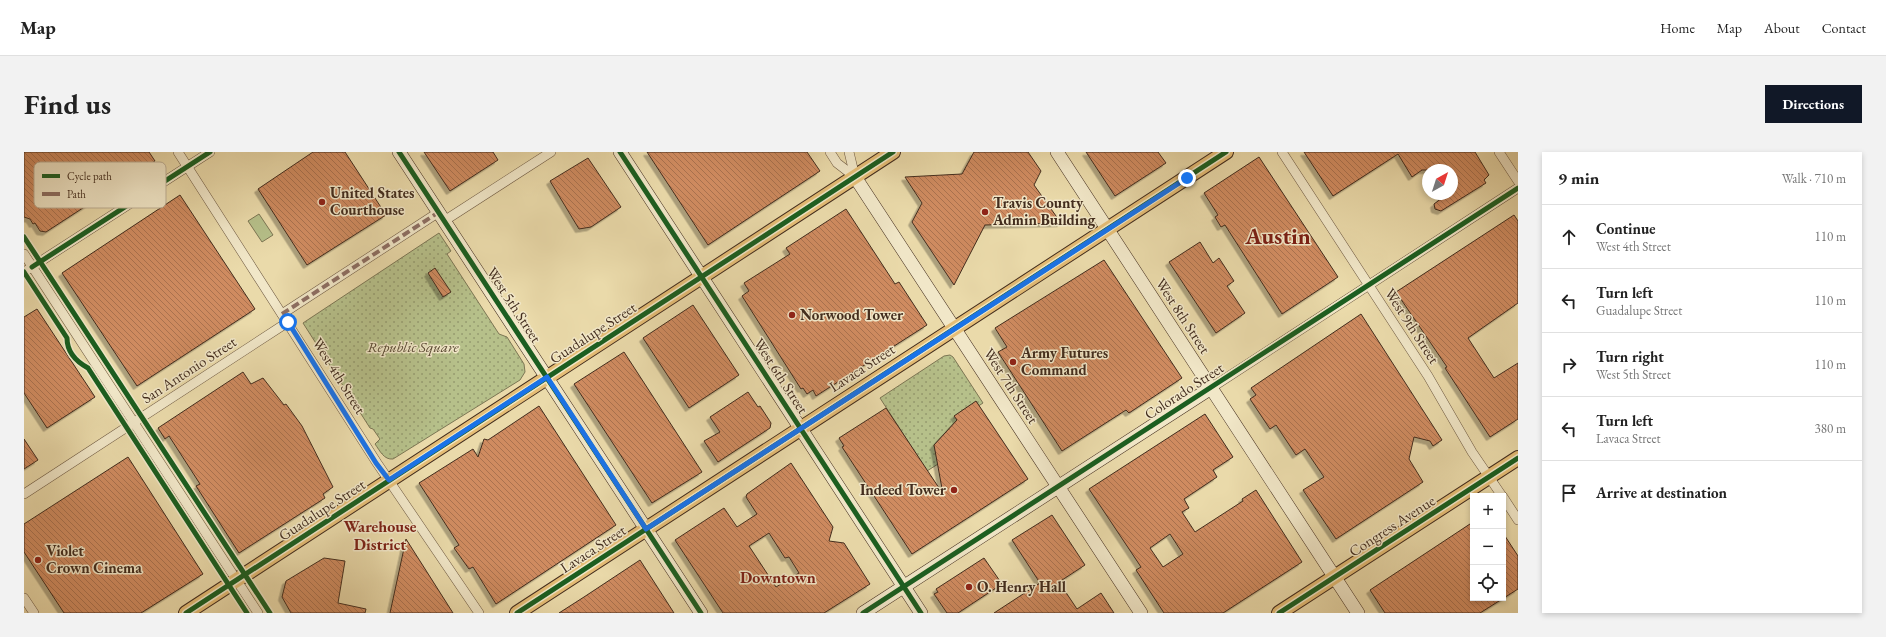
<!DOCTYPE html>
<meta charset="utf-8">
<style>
:root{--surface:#fff;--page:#f2f2f2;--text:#222;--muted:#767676;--line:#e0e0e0;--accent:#111827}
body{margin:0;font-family:"EB Garamond",serif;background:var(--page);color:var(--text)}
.controls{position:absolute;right:12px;bottom:12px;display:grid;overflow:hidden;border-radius:0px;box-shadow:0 2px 6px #0003}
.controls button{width:36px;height:36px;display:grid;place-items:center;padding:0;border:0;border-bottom:1px solid var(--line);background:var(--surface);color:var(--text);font:20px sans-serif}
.compass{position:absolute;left:1398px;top:12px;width:36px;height:36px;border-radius:50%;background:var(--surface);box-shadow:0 2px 6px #0003;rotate:39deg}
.stop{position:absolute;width:12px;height:12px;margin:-9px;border:3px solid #1a73e8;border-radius:50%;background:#fff}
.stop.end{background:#1a73e8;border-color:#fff;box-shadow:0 1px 4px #0008}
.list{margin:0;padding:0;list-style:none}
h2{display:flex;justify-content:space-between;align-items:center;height:52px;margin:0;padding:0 16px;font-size:17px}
h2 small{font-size:13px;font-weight:400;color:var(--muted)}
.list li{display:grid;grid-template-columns:26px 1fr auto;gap:12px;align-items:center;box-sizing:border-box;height:64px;padding:0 16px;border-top:1px solid var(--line)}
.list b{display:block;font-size:15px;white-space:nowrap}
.list p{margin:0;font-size:13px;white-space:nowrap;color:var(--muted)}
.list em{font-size:13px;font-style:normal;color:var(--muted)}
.icon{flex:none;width:22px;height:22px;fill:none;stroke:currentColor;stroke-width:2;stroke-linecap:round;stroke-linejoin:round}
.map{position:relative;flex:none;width:1494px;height:461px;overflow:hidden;border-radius:0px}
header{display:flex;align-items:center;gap:24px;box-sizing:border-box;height:56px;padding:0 20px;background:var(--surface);border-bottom:1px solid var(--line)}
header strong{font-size:19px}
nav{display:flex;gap:22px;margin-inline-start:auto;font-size:14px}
.intro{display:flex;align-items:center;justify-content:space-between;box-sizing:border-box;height:96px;padding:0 24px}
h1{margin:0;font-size:28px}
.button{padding:10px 18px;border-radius:0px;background:var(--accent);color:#fff;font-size:14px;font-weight:700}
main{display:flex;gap:24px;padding:0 24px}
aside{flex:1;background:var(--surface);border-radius:0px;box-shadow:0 2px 6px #0003}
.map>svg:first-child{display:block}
.grass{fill:#b6c08a;stroke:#7c7654}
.park{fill:url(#park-dots);stroke:#7c7654}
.building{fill:url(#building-back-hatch);stroke:#432d1e;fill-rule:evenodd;filter:url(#shadow)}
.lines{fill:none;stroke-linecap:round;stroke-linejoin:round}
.street-casing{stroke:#6d5841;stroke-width:10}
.secondary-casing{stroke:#432d1e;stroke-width:14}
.primary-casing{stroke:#432d1e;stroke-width:16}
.street{stroke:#f1e7c8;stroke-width:9}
.secondary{stroke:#f1e7c8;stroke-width:13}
.primary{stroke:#e5bd75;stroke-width:14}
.quiet{stroke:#8d6e63;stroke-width:4;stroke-dasharray:8 4;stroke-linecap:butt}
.cycleway-casing{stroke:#f1e7c8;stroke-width:8}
.cycleway{stroke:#1b5e20;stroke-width:5}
.route{stroke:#1a73e8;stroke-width:5}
.poi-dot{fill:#8f2418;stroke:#f1e7c8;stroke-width:1.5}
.labels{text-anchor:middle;stroke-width:3;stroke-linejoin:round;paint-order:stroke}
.poi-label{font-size:15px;font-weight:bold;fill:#432d1e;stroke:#f1e7c8;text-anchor:start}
.street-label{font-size:15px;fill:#432d1e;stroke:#f1e7c8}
.park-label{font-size:15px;font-style:italic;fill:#5a4a34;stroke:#f1e7c8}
.neighbourhood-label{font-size:16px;font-weight:bold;fill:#7a1f14;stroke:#f1e7c8}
.town-label{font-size:23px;font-weight:bold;fill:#7a1f14;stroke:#f1e7c8}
.key{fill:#f1e7c8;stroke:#bdaf95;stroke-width:1}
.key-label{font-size:11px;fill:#432d1e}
</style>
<header>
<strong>Map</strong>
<nav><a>Home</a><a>Map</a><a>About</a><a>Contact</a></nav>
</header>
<div class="intro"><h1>Find us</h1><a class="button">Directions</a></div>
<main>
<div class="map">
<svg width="1494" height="461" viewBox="0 0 1494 461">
<defs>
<pattern id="park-dots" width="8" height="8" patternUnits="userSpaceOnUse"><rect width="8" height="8" fill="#b6c08a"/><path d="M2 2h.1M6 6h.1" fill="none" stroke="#969c70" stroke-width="1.8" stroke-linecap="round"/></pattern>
<pattern id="building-back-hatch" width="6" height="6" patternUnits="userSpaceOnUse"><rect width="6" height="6" fill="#cf8b60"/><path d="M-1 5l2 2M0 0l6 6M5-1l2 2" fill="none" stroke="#aa724f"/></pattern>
<filter id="shadow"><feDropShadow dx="-3.5" dy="3.5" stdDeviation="0" flood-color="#0004"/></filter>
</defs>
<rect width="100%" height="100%" fill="#eadaaa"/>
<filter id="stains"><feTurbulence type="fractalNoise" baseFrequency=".005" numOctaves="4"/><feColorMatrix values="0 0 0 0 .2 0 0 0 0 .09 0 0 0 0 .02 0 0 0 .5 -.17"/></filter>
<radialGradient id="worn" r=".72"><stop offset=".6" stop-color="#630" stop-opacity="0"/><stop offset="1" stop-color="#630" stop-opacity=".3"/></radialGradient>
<path class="grass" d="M235,62L249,83L238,90L224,69Z"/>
<g class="park">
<path d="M415,81L427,99L423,102L475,182L483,185L500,212L501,220L496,228L369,307C360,308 356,299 351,292L356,287L349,277L346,276L279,171Z"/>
<path d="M926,203L929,205L959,251L933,268L910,293L914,312L903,319L856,246L920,204Z"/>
</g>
<g class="building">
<path d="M0,0H125L131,9L22,80L16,79L11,71L9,72L6,67L0,65Z"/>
<path d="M289,0H321L362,63L283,113L234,37Z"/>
<path d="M400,0H469L474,8L426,39Z"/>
<path d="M623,0H783L796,19L684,93Z"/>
<path d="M950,0H1004L1017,19L1010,33L1037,71L961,73L930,133L888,70L898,51L881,25L938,22Z"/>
<path d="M1062,0H1134L1142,11L1091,44Z"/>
<path d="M1280,0H1451L1465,23L1460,28L1462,31L1417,59L1411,57L1410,52L1418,46L1416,42H1428V18H1398L1388,25L1374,2L1309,44Z"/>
<path d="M1235,5L1314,125L1258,162L1201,73L1197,75L1191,65L1194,63L1180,41Z"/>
<path d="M564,6L597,55L567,75L555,77L526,29Z"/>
<path d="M156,43L231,157L113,234L38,121Z"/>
<path d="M822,57L871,132L875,130L903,173L792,244L789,238L783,242L779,236L777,237L718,144L725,139L720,131L766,102L762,96Z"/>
<path d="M1490,63L1494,69V151L1444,186L1470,226L1494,211V267L1466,285L1421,216L1423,215L1372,140Z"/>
<path d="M1176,90L1189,111L1195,106L1210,129L1203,134L1221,161L1192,181L1145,110Z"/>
<path d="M1080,108L1158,226L1105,261L1102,258L1038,299L974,200L983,195L971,176Z"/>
<path d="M411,116L427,140L419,145L404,121Z"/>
<path d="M669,153L715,223L665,256L619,186Z"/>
<path d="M13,157L71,245L23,276L0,241V165Z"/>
<path d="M1337,162L1418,288L1409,294L1406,289L1390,285L1385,307L1399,330L1312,387L1279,338L1300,325L1281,297L1272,303L1252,273L1246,277L1226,247L1232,243L1227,236Z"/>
<path d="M600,200L678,320L628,351L550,232Z"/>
<path d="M219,220L227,232L239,226L260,253L262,252L278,274L309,335L299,342L301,346L215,401L172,334L176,332L145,284L141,287L134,276Z"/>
<path d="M724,240L734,255L736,254L747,271L746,276L694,310L680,289L696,280L686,265Z"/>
<path d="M952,249L1004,327L888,402L818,295L820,294L815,286L862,256L919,342L910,293L933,268L930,264Z"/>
<path d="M515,254L592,373L472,452L449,415L445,417L430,396L435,393L395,331L449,297L454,305L460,287L464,288Z"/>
<path d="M1181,262L1209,305L1189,318L1193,325L1160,347L1165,356L1158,360L1171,380L1219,349L1218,347L1232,338L1278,410L1199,461H1140L1112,418L1117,415L1065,337ZM1146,382L1159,402L1139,415L1126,396Z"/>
<path d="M0,287L14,308L0,317Z"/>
<path d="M104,305L179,422L117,461H40L0,400V372Z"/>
<path d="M767,311L809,375L805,389L820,391L846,432L800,461H699L651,388L700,356L713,375L733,362L722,345L723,342ZM745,381L761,406L765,405L775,421L752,435L725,394Z"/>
<path d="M1028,363L1061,413L1035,430L1053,457L1077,441L1090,461H970L1016,431L988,388Z"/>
<path d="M1449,370V446H1479V381L1494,404V437L1456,461H1361L1346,438Z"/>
<path d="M382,387L429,461H366Z"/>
<path d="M300,406L321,409L314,451L342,457L341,461H267L258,445L262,429Z"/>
<path d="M960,406L978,432L934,461H923L910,442L914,440L912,437Z"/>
<path d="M616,408L650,461H535L560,445Z"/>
</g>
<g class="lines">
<g class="street-casing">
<g id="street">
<path d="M154,0L353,311L455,461"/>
<path d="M806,0L813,11L831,25"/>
<path d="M825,0L831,25"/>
<path d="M1258,0L1404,224L1448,300L1478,344"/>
<path d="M1475,0L1494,29"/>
<path d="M420,69L527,0"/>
<path d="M0,102L234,461"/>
<path d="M0,120L186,0"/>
<path d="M258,162L415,60"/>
<path d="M1187,236L1494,36"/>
<path d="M0,342L264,170"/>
<path d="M1479,345L1494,368"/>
<path d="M0,446L10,461"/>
</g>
</g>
<g class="secondary-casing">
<g id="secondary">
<path d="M375,0L677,461"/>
<path d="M596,0L897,461"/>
<path d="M1033,0L1334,461"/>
<path d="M831,25L1117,461"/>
<path d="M839,461L1187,236"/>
</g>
</g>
<g class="primary-casing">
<g id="primary">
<path d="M162,461L869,0"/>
<path d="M493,461L1202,0"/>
<path d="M1255,461L1494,306"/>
</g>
</g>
<use href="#street" class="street"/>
<use href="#secondary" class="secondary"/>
<use href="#primary" class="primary"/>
<path class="quiet" d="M258,162L415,60"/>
<g class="cycleway-casing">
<g id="cycleway">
<path d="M375,0L677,461"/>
<path d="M596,0L897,461"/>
<path d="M0,85L246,461"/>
<path d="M8,115L186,0"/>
<path d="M0,120L43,186C43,200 53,210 64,216L223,461"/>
<path d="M162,461L869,0"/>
<path d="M493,461L1202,0"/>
<path d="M839,461L1494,36"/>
<path d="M1255,461L1494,306"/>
</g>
</g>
<use href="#cycleway" class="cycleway"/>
</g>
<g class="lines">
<path class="route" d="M264,170L352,311L365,328L523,225L622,377L1163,26"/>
</g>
<g class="poi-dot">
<circle cx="298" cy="50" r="4"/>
<circle cx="961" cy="60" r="4"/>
<circle cx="768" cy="163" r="4"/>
<circle cx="989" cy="210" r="4"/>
<circle cx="930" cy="338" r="4"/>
<circle cx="14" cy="408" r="4"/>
<circle cx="945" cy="435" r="4"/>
</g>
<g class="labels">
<g class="poi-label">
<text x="306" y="46">United States<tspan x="306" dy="17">Courthouse</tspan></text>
<text x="969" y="56">Travis County<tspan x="969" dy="17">Admin Building</tspan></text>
<text x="776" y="168">Norwood Tower</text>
<text x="997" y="206">Army Futures<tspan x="997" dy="17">Command</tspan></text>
<text x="922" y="343" text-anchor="end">Indeed Tower</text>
<text x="22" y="404">Violet<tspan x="22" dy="17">Crown Cinema</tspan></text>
<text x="953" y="440">O. Henry Hall</text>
</g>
<g class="street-label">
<text transform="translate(490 153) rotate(57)" y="5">West 5th Street</text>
<text transform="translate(1159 164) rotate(57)" y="5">West 8th Street</text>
<text transform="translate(1388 174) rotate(57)" y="5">West 9th Street</text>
<text transform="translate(569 181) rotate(-33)" y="5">Guadalupe Street</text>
<text transform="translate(838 216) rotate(-33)" y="5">Lavaca Street</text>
<text transform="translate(165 218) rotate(-33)" y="5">San Antonio Street</text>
<text transform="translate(315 224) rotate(58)" y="5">West 4th Street</text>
<text transform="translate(757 224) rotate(57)" y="5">West 6th Street</text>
<text transform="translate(987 234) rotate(57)" y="5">West 7th Street</text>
<text transform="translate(1160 239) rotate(-33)" y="5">Colorado Street</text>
<text transform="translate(298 358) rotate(-33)" y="5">Guadalupe Street</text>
<text transform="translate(1368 374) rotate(-33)" y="5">Congress Avenue</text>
<text transform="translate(569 397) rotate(-33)" y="5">Lavaca Street</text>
</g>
<g class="park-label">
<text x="389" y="200">Republic Square</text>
</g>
<g class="neighbourhood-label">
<text x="356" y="380">Warehouse<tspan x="356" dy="18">District</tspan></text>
<text x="754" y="431">Downtown</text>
</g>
<g class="town-label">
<text x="1254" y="92">Austin</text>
</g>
</g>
<rect x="10" y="10" width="132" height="46" rx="6" class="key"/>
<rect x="18" y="22" width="18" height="4" fill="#1b5e20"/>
<rect x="18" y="40" width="18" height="4" fill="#8d6e63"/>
<g class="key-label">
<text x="43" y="28">Cycle path</text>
<text x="43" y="46">Path</text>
</g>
<rect width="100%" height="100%" filter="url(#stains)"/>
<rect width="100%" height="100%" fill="url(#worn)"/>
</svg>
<div class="controls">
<button>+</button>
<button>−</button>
<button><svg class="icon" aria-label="locate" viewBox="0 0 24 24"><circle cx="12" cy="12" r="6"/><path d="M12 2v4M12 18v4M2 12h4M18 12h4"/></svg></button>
</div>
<svg class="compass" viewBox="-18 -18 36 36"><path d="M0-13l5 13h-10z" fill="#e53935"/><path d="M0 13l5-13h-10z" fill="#767676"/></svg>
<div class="stop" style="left:264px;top:170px"></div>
<div class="stop end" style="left:1163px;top:26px"></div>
</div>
<aside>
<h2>9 min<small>Walk · 710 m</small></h2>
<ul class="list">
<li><svg class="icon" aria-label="ahead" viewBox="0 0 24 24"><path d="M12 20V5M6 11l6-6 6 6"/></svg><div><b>Continue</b><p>West 4th Street</p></div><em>110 m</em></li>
<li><svg class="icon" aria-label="left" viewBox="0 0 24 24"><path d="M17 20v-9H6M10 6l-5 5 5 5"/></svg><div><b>Turn left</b><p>Guadalupe Street</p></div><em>110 m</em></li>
<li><svg class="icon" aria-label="right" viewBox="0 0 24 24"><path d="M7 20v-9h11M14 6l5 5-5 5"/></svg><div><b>Turn right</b><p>West 5th Street</p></div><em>110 m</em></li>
<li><svg class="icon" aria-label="left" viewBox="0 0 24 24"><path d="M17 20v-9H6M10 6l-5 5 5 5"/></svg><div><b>Turn left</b><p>Lavaca Street</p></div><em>380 m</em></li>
<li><svg class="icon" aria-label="arrive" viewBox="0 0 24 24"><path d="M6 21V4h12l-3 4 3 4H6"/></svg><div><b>Arrive at destination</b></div></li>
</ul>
</aside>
</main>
